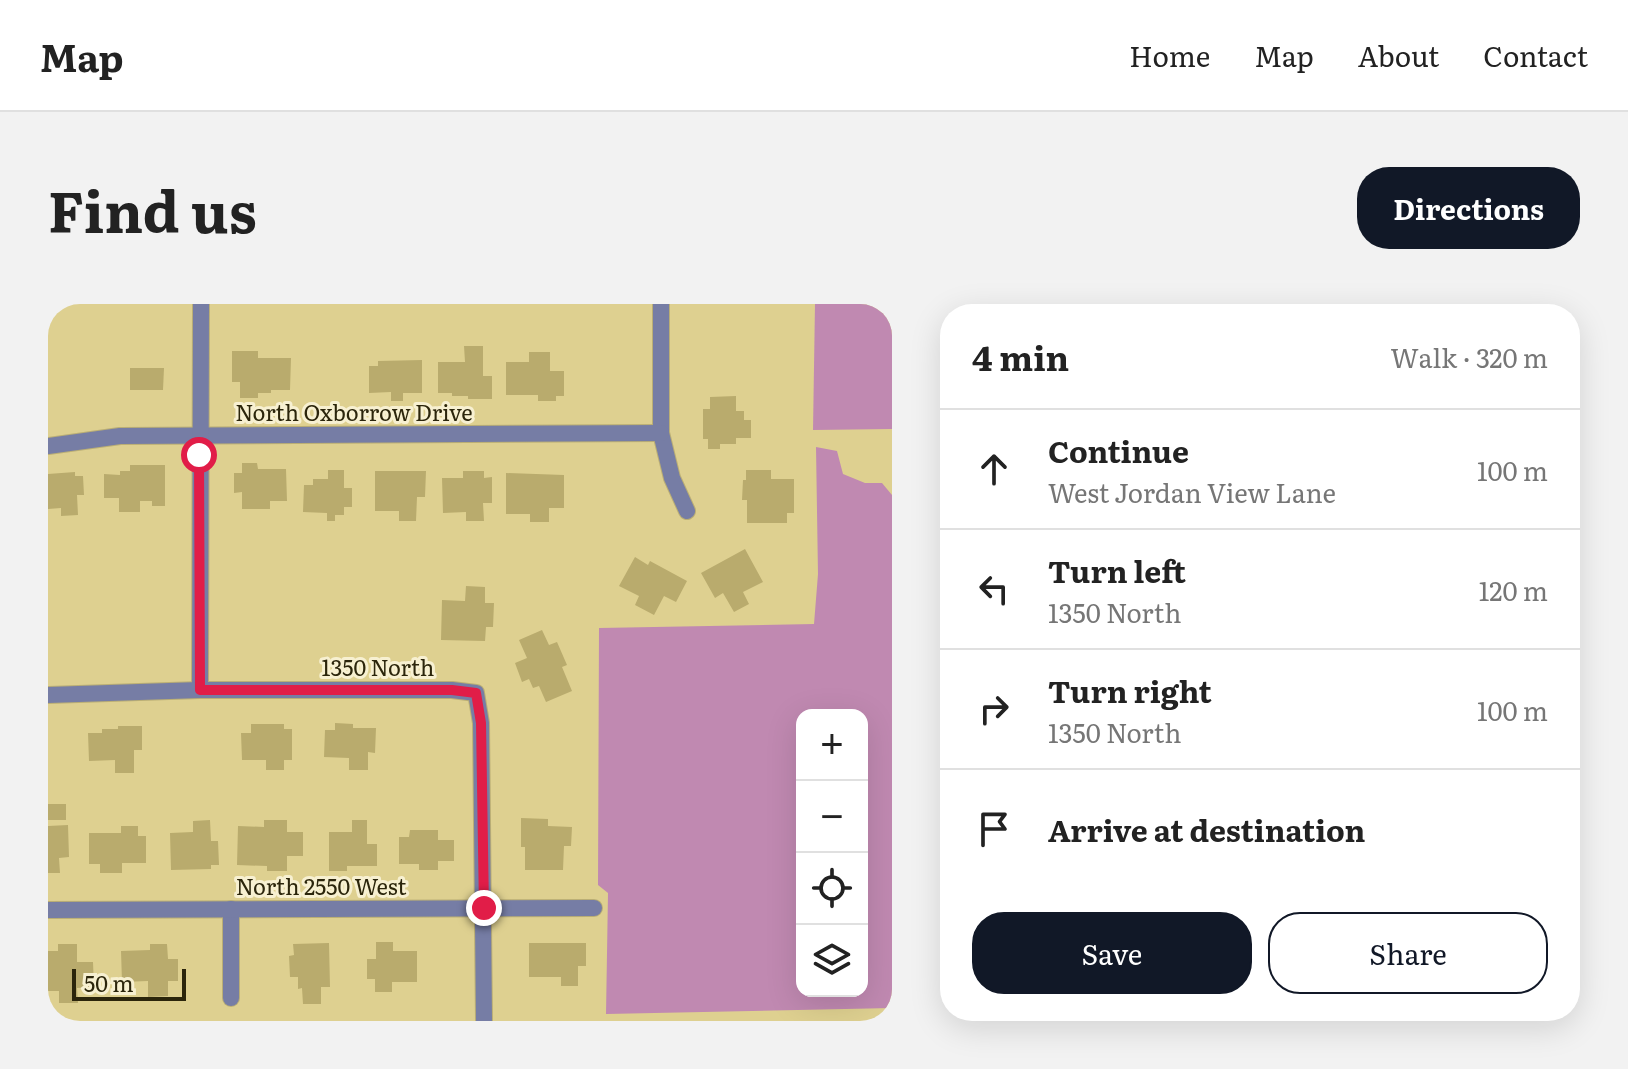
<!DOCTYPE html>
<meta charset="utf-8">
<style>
:root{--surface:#fff;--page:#f2f2f2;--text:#222;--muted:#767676;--line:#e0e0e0;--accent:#111827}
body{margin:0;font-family:Literata,serif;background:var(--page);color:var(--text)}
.controls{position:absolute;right:24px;bottom:24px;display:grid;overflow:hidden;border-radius:16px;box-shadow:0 8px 32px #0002}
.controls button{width:72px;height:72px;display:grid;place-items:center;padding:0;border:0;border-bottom:2px solid var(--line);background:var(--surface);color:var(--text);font:40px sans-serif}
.scale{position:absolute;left:24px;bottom:20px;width:114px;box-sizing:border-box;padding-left:8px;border:4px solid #2b250b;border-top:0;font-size:22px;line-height:28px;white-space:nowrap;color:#2b250b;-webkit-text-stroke:6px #f7f0d1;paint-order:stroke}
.stop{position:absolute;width:24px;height:24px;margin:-18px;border:6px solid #e11d48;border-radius:50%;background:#fff}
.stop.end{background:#e11d48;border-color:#fff;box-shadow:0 2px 8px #0008}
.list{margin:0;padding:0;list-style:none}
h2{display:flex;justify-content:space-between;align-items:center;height:104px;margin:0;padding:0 32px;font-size:34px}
h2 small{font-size:26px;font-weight:400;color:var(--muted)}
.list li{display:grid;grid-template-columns:52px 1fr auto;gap:24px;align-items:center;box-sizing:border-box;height:120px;padding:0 32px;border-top:2px solid var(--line)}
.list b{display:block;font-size:30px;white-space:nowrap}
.list p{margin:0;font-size:26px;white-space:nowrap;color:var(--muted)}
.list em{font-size:26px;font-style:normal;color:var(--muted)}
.actions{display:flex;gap:16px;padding:24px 32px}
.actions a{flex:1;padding:18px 0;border:2px solid var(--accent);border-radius:32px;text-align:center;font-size:28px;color:var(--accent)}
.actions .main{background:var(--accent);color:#fff}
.icon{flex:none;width:44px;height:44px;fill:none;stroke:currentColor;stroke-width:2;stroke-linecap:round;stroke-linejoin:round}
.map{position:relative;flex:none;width:844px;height:717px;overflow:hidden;border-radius:32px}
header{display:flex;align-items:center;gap:48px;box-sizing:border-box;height:112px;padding:0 40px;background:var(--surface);border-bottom:2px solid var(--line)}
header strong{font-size:38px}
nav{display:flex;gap:44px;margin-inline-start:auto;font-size:28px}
.intro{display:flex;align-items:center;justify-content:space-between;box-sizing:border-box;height:192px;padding:0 48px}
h1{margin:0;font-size:56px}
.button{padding:20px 36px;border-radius:32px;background:var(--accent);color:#fff;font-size:28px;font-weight:700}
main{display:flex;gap:48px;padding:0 48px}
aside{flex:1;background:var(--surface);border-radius:32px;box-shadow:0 8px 32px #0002}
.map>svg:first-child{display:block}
.green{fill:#c089b1;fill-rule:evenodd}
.building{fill:#b9ab6d}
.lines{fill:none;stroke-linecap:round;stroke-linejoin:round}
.minor-casing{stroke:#baae75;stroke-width:18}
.minor{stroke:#767da5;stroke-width:16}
.route{stroke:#e11d48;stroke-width:10}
.labels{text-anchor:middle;stroke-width:6;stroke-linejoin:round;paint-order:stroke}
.street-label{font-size:22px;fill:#2b250b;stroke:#f7f0d1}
</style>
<header>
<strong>Map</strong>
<nav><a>Home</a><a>Map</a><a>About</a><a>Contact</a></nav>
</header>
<div class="intro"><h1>Find us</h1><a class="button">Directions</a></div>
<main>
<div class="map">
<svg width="844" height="717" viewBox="0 0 844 717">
<rect width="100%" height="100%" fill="#ded090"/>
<g class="green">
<path d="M767,0H844V125L765,126Z"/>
<path d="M768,143L789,147L795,170L817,179H834L844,191V704L558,710L560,589L550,581L551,324L766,320L770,270ZM754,411H814V687H754Z"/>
</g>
<g class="building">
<path d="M416,42H435V72H444V95H420V92H404V89H390V58H417Z"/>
<path d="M184,47H210V54H243L242,86H223V89H210V94H192V78H184Z"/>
<path d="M481,48H502V67H516V92H508V97H490V91H458V58H481Z"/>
<path d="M374,56V89H355V97H343V88L321,89V62H330V57Z"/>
<path d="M82,64H116L115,86H82Z"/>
<path d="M688,92V107H696V116H703V134H688V140H672V145H660V135H655V105H662V93Z"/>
<path d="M194,159H209L210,165H238L239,197H222V205H194V188L186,189V169H194Z"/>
<path d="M82,161H117V202H104V197H92V208H71V194H56V170L72,171V167H82Z"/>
<path d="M280,166H296V184H304V203H296V211H287V217H279V209L255,208L256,181H265V175H280Z"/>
<path d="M698,166H723V175H746V209H739V219H699V196H694L695,176H698Z"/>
<path d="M327,167H378L377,193H369L368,217H351V207H327Z"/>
<path d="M415,167H436V174L444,173V199H435L436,217H418V208L395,209L394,174H415Z"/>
<path d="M27,168V172H35L36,191H29L30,211L13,212V204L0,205V170Z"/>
<path d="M458,169L516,171V204H501V218H482V210H458Z"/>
<path d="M697,245L715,278L695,288L701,300L686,308L675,289L667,294L653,269Z"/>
<path d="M587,253L600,261L602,257L639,277L628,298L616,292L606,311L587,301L591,292L571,282Z"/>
<path d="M418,282L437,283V299H446L445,323H438L437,337L393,336L394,296L417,297Z"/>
<path d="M494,326L501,341L509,338L519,361L514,363L524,387L498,398L491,382L485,384L481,375L474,378L467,359L479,354L471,336Z"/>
<path d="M287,419L305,420V424H328L327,449L320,448V466H301V454L276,453L277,426H287Z"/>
<path d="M203,420H236V425H244V456H236V466H218V456H194L193,429H203Z"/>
<path d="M70,422H94V446H86V469H67V456L41,457L40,429H54V425H70Z"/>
<rect x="0" y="500" width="18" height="16"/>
<path d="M473,514L500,515V522L524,523L523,542H516L515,566H477V543H473Z"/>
<path d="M162,516L163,537H170L171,561H163V565L123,566L122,529L145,528V517Z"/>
<path d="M216,516H239V528H255V552H239V567H219V562L189,561L190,522L216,523Z"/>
<path d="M304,516H319V540H329V562H299V567H281V528H304Z"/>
<path d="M20,521L21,553L11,554L12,569H0V522Z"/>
<path d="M73,522H90V532H98V559H74V569H52V560H41V529H73Z"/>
<path d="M362,526H390V536H406V557H390V566H371V560H351V533H361Z"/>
<path d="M328,638H345V647H369V678H344V688H327V675H319V655H328Z"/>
<path d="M281,639L282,683H273V700H255L254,684L250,685V673H242L241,652L246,651L245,640Z"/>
<path d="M481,639H538V662H530V682H513V673H481Z"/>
<path d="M10,640H29V658H45L46,683L29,684L30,699H11V687H0V647H10Z"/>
<path d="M102,640H119L120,655H130V677H120V692L100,693V677L74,678L73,647L102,646Z"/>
</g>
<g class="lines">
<g class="minor-casing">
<g id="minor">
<path d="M613,0V129L624,174L639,207"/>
<path d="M0,142L72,132L613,129"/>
<path d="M152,386L153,0"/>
<path d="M0,391L152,386H404L428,389L433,419L436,717"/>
<path d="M183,605V694"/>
<path d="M0,606L546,604"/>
</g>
</g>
<use href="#minor" class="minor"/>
</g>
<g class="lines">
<path class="route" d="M151,151L152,386H404L428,389L433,419L436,604"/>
</g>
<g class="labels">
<g class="street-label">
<text x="306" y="117">North Oxborrow Drive</text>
<text x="330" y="372">1350 North</text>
<text x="273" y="591">North 2550 West</text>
</g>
</g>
</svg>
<div class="controls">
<button>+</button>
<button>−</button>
<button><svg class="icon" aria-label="locate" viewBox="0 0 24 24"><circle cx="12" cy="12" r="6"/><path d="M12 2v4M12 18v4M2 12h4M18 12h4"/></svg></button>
<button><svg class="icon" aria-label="layers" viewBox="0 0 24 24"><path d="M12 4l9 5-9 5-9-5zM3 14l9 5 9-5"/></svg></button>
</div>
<div class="scale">50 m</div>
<div class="stop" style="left:151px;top:151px"></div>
<div class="stop end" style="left:436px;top:604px"></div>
</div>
<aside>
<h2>4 min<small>Walk · 320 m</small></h2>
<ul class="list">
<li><svg class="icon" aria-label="ahead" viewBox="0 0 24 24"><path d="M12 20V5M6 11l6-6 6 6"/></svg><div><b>Continue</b><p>West Jordan View Lane</p></div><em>100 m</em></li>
<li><svg class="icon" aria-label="left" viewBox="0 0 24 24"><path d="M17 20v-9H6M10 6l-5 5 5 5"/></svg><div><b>Turn left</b><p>1350 North</p></div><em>120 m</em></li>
<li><svg class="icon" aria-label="right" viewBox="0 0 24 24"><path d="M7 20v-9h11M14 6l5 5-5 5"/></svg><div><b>Turn right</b><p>1350 North</p></div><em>100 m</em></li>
<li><svg class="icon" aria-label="arrive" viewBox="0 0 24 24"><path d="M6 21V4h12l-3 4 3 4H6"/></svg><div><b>Arrive at destination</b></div></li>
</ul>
<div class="actions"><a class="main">Save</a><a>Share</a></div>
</aside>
</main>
